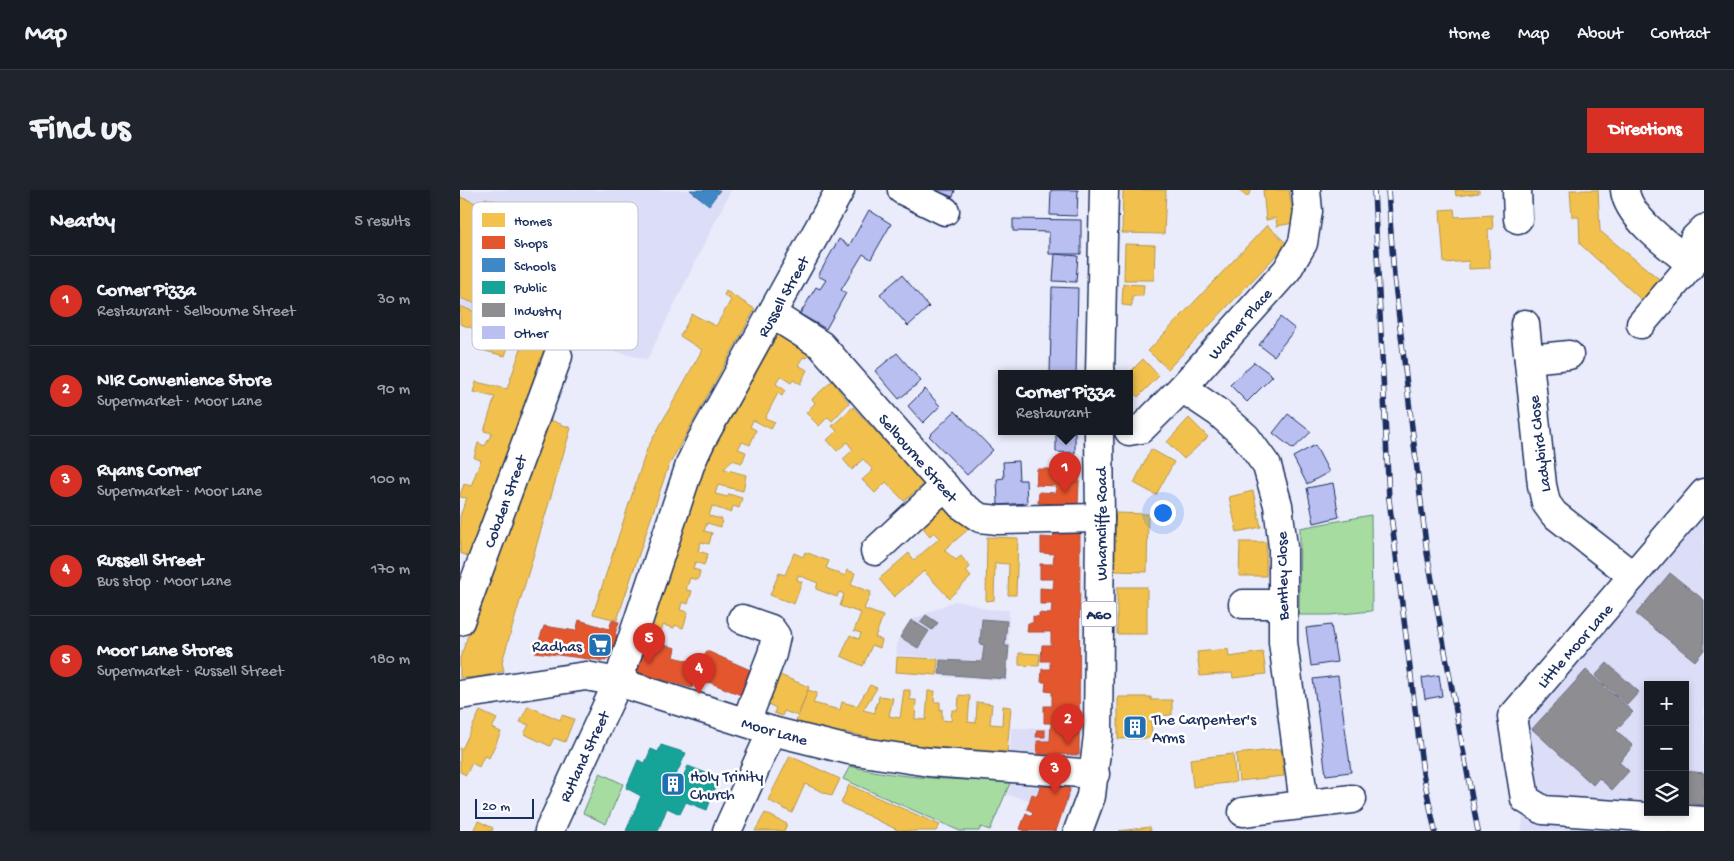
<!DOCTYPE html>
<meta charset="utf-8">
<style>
:root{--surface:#171b24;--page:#20242c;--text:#f1f3f6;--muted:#9ea1a6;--line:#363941;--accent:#d93025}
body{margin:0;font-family:"Gochi Hand",sans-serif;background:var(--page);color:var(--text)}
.controls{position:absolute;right:15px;bottom:15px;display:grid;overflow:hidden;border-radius:0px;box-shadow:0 2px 8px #0003}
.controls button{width:45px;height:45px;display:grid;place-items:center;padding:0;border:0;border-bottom:1px solid var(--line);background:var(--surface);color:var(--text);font:25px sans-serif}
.scale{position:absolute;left:15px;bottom:12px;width:59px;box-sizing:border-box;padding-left:5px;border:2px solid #1b2f5e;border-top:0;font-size:14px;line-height:18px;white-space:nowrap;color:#1b2f5e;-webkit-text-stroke:4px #fff;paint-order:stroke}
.you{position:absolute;left:702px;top:322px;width:18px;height:18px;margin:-12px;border:4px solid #fff;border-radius:50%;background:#1a73e8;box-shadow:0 0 0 8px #1a73e833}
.badge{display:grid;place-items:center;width:32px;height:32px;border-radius:50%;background:var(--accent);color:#fff;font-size:16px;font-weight:700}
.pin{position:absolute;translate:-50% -41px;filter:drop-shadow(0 1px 2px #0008)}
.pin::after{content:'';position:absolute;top:26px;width:18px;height:15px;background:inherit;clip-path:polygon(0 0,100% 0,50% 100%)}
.popup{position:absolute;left:538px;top:180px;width:135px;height:65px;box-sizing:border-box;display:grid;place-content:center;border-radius:0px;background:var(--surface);filter:drop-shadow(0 1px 4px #0005);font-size:16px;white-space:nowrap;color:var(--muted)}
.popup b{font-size:19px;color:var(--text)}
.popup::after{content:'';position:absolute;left:50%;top:100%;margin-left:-10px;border:10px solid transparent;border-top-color:var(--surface)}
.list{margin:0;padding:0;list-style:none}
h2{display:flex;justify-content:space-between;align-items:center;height:65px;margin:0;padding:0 20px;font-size:21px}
h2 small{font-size:16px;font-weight:400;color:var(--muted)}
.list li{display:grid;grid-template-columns:32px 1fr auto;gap:15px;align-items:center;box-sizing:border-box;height:90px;padding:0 20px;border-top:1px solid var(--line)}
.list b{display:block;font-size:19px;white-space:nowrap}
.list p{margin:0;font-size:16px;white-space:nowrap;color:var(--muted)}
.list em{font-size:16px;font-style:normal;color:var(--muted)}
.icon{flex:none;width:28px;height:28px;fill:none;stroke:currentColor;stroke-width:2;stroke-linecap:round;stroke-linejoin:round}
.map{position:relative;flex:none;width:1244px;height:641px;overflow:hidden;border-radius:0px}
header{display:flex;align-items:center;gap:30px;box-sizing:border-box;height:70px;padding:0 25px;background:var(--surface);border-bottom:1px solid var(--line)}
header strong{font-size:24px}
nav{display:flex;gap:28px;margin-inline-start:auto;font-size:18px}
.intro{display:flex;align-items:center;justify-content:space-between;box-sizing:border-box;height:120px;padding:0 30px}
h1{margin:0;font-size:35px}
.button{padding:12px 22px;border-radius:0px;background:var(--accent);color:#fff;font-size:18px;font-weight:700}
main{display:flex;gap:30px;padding:0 30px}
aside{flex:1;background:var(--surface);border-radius:0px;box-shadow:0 2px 8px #0003}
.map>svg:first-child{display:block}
.built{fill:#dcdef8}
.green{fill:#a6dc9f;stroke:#60867e}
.homes{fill:#f2c14e;stroke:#b29553}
.shops{fill:#e4572e;stroke:#a84b3c}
.schools{fill:#3f88c5;stroke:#346da6}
.public{fill:#17a398;stroke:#188087}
.industry{fill:#8d8d92;stroke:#6b7182}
.building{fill:#babff1;stroke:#1b2f5e}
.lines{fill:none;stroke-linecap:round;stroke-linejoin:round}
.minor-casing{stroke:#1b2f5e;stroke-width:31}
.major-casing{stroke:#1b2f5e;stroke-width:31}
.minor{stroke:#fff;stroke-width:28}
.major{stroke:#fff;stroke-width:28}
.rail-casing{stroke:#1b2f5e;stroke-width:5.5}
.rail{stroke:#fff;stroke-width:4;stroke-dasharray:11;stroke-linecap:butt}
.labels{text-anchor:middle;stroke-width:5;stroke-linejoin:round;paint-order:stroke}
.shield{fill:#fff;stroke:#5f6d8e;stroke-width:1}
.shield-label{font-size:15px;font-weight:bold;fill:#1b2f5e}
.street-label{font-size:16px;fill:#1b2f5e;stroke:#fff}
.poi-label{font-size:16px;fill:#1b2f5e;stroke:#fff;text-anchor:start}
.key{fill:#fff;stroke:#bbc1cf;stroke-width:1}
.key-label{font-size:14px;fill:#1b2f5e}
</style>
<header>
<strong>Map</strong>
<nav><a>Home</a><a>Map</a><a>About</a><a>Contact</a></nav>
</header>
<div class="intro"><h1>Find us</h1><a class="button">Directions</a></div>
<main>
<aside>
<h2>Nearby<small>5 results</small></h2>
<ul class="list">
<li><span class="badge">1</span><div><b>Corner Pizza</b><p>Restaurant · Selbourne Street</p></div><em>30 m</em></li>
<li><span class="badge">2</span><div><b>NIR Convenience Store</b><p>Supermarket · Moor Lane</p></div><em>90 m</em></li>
<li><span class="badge">3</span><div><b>Ryans Corner</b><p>Supermarket · Moor Lane</p></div><em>100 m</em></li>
<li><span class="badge">4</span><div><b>Russell Street</b><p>Bus stop · Moor Lane</p></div><em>170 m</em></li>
<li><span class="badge">5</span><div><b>Moor Lane Stores</b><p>Supermarket · Russell Street</p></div><em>180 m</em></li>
</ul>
</aside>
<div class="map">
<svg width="1244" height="641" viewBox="0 0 1244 641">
<rect width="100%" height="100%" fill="#eaecfb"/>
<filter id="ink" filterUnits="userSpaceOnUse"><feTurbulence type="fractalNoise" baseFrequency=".02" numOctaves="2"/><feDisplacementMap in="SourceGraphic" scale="10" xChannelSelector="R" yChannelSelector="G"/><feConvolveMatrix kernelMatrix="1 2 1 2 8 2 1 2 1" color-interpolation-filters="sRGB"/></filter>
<g filter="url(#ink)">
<g class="built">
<path d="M0,0H271L187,170L103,147L95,148L0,119Z"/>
<path d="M1244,318V619L1225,617V495H1188V614H1179L1186,641H1062L1068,530Z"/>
<path d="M494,411L506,412L526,419L549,420L548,454L550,455L547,491L478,486L479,468L436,465L438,449L451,430Z"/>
<path d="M184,446L209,453L197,489L172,482Z"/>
<path d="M551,538L620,539V566L550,563Z"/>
<path d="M552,592L610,597L612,599L606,618L547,605Z"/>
</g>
<g class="green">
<path d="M911,325L912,421L870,425H839L840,338Z"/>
<path d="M390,576C442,589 498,590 551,591L530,640L521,637L519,641H500L383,589Z"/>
<path d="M140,583L163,594L146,634L123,623Z"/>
</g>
<g class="homes">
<path d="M663,0H706L704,44L662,43Z"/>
<path d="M778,0H792L787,7Z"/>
<path d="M803,0H829L834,33L817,36L816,28L806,30Z"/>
<path d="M995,0H1019V3L996,6Z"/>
<path d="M1110,0H1138L1140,41L1204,93L1186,114L1120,54L1119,27H1112Z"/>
<path d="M0,7L24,16L25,8L71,20L125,41L117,63L58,42L30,119L0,108Z"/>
<path d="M994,19L995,27L1032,25L1033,39H1028L1030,78L1009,79V71L984,73L980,20Z"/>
<path d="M807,35L827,54L708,179L688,161Z"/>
<path d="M665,54L695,55L694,90H664Z"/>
<path d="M663,94L684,95L683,106H672V116L662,115Z"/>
<path d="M266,101L295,119L208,277L157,430L133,424L187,259L242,160L220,146L232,124L256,136L271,110L264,105Z"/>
<path d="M0,116L54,138L45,166L25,161L32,145L0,134Z"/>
<path d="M317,140L351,160L346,168L343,167L338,175L347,180L340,194L333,190L331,193L320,186L316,194L325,200L322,206L318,203L305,228L315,232L311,239L293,230L290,237L296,240L290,255L282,252L278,259L286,262L282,273L272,270L264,279L286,285L283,301L258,295L255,304L268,307L269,304L282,308L279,318L273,316L271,323L252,316L249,326L262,329L261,337L247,333L244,341L252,343L249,354L241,352L238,361L248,364L244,375L235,372L233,379L240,381L238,390L230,388L226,400L232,401L228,414L222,412L220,420L228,422L223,438L215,435L214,438L203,435L199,449L185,446L239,275Z"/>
<path d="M67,141L93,149L13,368L0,363V326L7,308L0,307V305L4,294L11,296L21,270L14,268L18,253L25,256L32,243L24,241L35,207L13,202L16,192L47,199Z"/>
<path d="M683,169L699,186L678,207L669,197L668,184Z"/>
<path d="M372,191L389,213L372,231L368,227L359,236L346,223L355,213L352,209Z"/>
<path d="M393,217L464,294L444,311L426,292L415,303L402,290L413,280L403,269L392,280L383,269L393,260L387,252L377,261L367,250L377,241L372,236Z"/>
<path d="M85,228L111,238L42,472L44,481L19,487L0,488V468Z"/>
<path d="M729,228L748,247L724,269L707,252Z"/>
<path d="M691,259L714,272L696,305L674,293Z"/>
<path d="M793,301L801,337L777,342L769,307Z"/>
<path d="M482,313L510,338L484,360L496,370L501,366L510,377L506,381L511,387L489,408L464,381L434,407L419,389L449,363L454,370L480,348L474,342L470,346L445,317Z"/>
<path d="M655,323L688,324L687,382L655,381Z"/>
<path d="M527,347L558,348L556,405H548L549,374L535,373L534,410L526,411Z"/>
<path d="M780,352H806V386H779Z"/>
<path d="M345,362L369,371L366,378L385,386L387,380L395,383L391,395L411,402L404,419L423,426L415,447L422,450L420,458L412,455L403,476L381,466L390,445L399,449L401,443L394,441L401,423L380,416L384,404L379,402L377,407L356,399L358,393L338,385L337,390L342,392L334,414L310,405L319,383L325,385L334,363L343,367Z"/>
<rect x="657" y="397" width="30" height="47"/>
<path d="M768,459L769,467L803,462L806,484L773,488L772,483L740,486L737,462Z"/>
<path d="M559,463L580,464L579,476L559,475Z"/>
<path d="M437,467L478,469L477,485L436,482Z"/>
<path d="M298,473L321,482L320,485L349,497L338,526L324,521L322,526L314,523L316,518L308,514L311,504Z"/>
<path d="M410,495L417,498L403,520L415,523L416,513H418L419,506L433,508L429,526L440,528L444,500H450V510H456L455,529L466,530L468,501H475L474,512H480V520L482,519V530L491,531L492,520H498L499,505L510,506L508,532L516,533L517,512L532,514L530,534L542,535L543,516L551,517L547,562L446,555L384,542L382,547L336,532L348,500L357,503L353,513L380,520L382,512L397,516Z"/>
<path d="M658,507H691V510H712V525L691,526L692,548L658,549Z"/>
<path d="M68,516L100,530L102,525L114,529L105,552L94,548L90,556L64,544L69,535L60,532Z"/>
<path d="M20,521L37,529L32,538L41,542L29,568L24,566L19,577L12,573L6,585L0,582V558L2,559Z"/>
<path d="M821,559L824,586L779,591L776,564Z"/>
<path d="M773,564L776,592L733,597L730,569Z"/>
<path d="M330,566L380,589L372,606L345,594L332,623L308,610Z"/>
<path d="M389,595L480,635L476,641H440L381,613Z"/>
<path d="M305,623L327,634L324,641H295Z"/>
<path d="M18,631L33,638L32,641H13Z"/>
<path d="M690,637L691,641H659Z"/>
</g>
<g class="shops">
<path d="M595,270L620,271L618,315L578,313L579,302L596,303V296L576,295L577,279H595Z"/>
<path d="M593,343H620L619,565L577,564V551H590L591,533H584V516H592V502L585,501L586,492H581L582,479H590V471H581L582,455H591V442H567L568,433H573V426L579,427V423L591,424L592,414H580V398L593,399L594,389H580V374H593L594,364L581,363V347L594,348Z"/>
<path d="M119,430L149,439L152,430L159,432L155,444L157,445L150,468L145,471L75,462L84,436L116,441Z"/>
<path d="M198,453L216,458L214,467L240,474L247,461L295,482L286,507L236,487L232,498L173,481L180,456L196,462Z"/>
<path d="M577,540H585V547H576Z"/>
<path d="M580,596L609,598L610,600L596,641H566L560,639L566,623L572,626L573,622L567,619L572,604L577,606Z"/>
</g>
<g class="schools">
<path d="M230,0H260L249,15Z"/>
<path d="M61,53L81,61L54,131L34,123Z"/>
<path d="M91,63L113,71L89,139L67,131Z"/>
</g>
<path class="public" d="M201,555L226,563L215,587L222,589L228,576L259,588L247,620L226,612L220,624L207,618L198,641H166L181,606L166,598L178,570L185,573L191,559L198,562Z"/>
<g class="industry">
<path d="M1210,383L1244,410V460L1235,471L1176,424Z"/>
<path d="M466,425L478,433L472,440L460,432Z"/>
<path d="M522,429L547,431L545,456H549L546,489L479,484L480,470L522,472L524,455L520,454Z"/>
<path d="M451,430L469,441L458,458L440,447Z"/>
<path d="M1147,473L1179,502L1167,515L1135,486Z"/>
<path d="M1126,480L1173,522L1156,540L1173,556L1159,572L1169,581L1152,600L1139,588L1133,595L1072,539Z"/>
<path d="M1225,581L1244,583V615L1225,613Z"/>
</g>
<g class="building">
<path d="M474,0H495L493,7Z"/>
<path d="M591,0H618L617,26L590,25Z"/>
<path d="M409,20L431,34L411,69L403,64L381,100L386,103L366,139L340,124L356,97L360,99L366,90L358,86L379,49L389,56Z"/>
<path d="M553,29L621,30V64H589V42L553,41Z"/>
<path d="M595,64L618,66L616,92L593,91Z"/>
<path d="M442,85L469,117L448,136L420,104Z"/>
<path d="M592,97L618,98L616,184H590Z"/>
<path d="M820,127L835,139L814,166L799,155Z"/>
<path d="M437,163L461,191L439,209L415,181Z"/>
<path d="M794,172L813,186L787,212L770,195Z"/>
<path d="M465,199L480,216L463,233L448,216Z"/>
<path d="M495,221L533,260L507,285L469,246Z"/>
<path d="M828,224L851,242L833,259L813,243Z"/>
<path d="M596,242H615V263L596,262Z"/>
<path d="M855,255L869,282L847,294L833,267Z"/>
<path d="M558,271L559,290H566L567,313L538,315L537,289L544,288L543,272Z"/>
<path d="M873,293L879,327L854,333L847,298Z"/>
<path d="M871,435L877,472L851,476L846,438Z"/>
<path d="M979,485L982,506L965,509L962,488Z"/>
<path d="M878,486L891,582L866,585L853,489Z"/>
</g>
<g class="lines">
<g class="minor-casing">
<g id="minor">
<path d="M442,0L485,21"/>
<path d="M1057,0L1058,29"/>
<path d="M1165,0C1167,27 1211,58 1232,74"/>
<path d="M312,124L361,155L501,315L520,328L538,330L640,328"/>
<path d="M1065,134L1082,295L1086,313L1094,324L1173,386"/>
<path d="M1181,134L1232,74L1234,49L1244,39"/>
<path d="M1069,169L1109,165"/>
<path d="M722,198L759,223L786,247L807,276L818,315L823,357V452L844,614"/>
<path d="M669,241L681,239L722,198L827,80L843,53L848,21L846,0"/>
<path d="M1244,303L1052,527L1065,609L1083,620L1244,631"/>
<path d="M415,361L485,296"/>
<path d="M783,414H822"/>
<path d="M282,429L311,439L316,446L312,464L286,532"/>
<path d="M0,431L98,166"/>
<path d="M0,505L126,486L158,492L312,541L389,560L469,572L635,584"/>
<path d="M783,622L892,609"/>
<path d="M89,641L158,492L231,272L241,251L380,0"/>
<path d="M267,641L312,541"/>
</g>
</g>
<g class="major-casing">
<g id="major">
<path d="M640,184L644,0"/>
<path d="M618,641L631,606L638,545L640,328L639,242"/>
</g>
</g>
<use href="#minor" class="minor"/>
<use href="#major" class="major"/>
<g class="rail-casing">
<g id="rail">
<path d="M914,0L929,309L963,583L975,641"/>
<path d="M928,0L934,86L967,363L1018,641"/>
</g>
</g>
<use href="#rail" class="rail"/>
</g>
</g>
<defs>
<g id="supermarket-square" transform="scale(1.25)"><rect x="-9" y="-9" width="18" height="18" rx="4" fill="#1f6fb2" stroke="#fff"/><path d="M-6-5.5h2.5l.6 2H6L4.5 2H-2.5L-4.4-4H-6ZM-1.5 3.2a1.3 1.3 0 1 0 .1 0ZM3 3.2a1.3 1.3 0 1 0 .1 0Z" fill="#fff"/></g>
<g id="building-square" transform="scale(1.25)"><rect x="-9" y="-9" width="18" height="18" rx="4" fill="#1f6fb2" stroke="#fff"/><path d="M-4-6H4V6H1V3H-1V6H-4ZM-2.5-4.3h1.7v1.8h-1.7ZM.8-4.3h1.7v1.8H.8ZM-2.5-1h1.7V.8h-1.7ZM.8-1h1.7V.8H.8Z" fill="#fff"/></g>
</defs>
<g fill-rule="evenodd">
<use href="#supermarket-square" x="140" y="455"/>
<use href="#building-square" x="675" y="537"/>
<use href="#building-square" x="213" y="594"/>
</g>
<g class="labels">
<rect class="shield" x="621.5" y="411.5" width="35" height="25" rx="4"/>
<g class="shield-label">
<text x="639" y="429">A60</text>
</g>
<g class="street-label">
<text transform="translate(322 106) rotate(-61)" y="6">Russell Street</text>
<text transform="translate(779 133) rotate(-49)" y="6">Warner Place</text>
<text transform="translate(1078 254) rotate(-97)" y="6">Ladybird Close</text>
<text transform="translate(459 267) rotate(49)" y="6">Selbourne Street</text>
<text transform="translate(44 311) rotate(-70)" y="6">Cobden Street</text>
<text transform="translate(640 334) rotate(-90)" y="6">Wharncliffe Road</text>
<text transform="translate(821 386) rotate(-91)" y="6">Bentley Close</text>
<text transform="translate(1114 455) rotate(-49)" y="6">Little Moor Lane</text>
<text transform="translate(315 540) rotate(16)" y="6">Moor Lane</text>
<text transform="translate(123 566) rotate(-65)" y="6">Rutland Street</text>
</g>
<g class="poi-label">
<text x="122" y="461" text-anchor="end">Radhas</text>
<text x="692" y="534">The Carpenter's<tspan x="692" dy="18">Arms</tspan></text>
<text x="230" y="591">Holy Trinity<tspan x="230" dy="18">Church</tspan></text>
</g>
</g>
<rect x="12" y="12" width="166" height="148" rx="8" class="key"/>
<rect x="22" y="23" width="23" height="14" fill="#f2c14e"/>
<rect x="22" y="46" width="23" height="13" fill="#e4572e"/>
<rect x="22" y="68" width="23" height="14" fill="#3f88c5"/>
<rect x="22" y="91" width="23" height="13" fill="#17a398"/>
<rect x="22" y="113" width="23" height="14" fill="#8d8d92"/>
<rect x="22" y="136" width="23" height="13" fill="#babff1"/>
<g class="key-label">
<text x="54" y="35">Homes</text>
<text x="54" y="57">Shops</text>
<text x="54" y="80">Schools</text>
<text x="54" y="102">Public</text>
<text x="54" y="125">Industry</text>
<text x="54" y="147">Other</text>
</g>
</svg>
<div class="controls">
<button>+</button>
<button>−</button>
<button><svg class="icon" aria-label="layers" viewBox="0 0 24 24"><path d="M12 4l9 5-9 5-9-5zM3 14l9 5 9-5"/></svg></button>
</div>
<div class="scale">20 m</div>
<div class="you"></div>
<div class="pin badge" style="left:605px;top:303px">1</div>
<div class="popup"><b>Corner Pizza</b>Restaurant</div>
<div class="pin badge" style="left:608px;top:555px">2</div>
<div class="pin badge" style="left:595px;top:604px">3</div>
<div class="pin badge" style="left:239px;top:504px">4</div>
<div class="pin badge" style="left:189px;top:474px">5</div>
</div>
</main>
